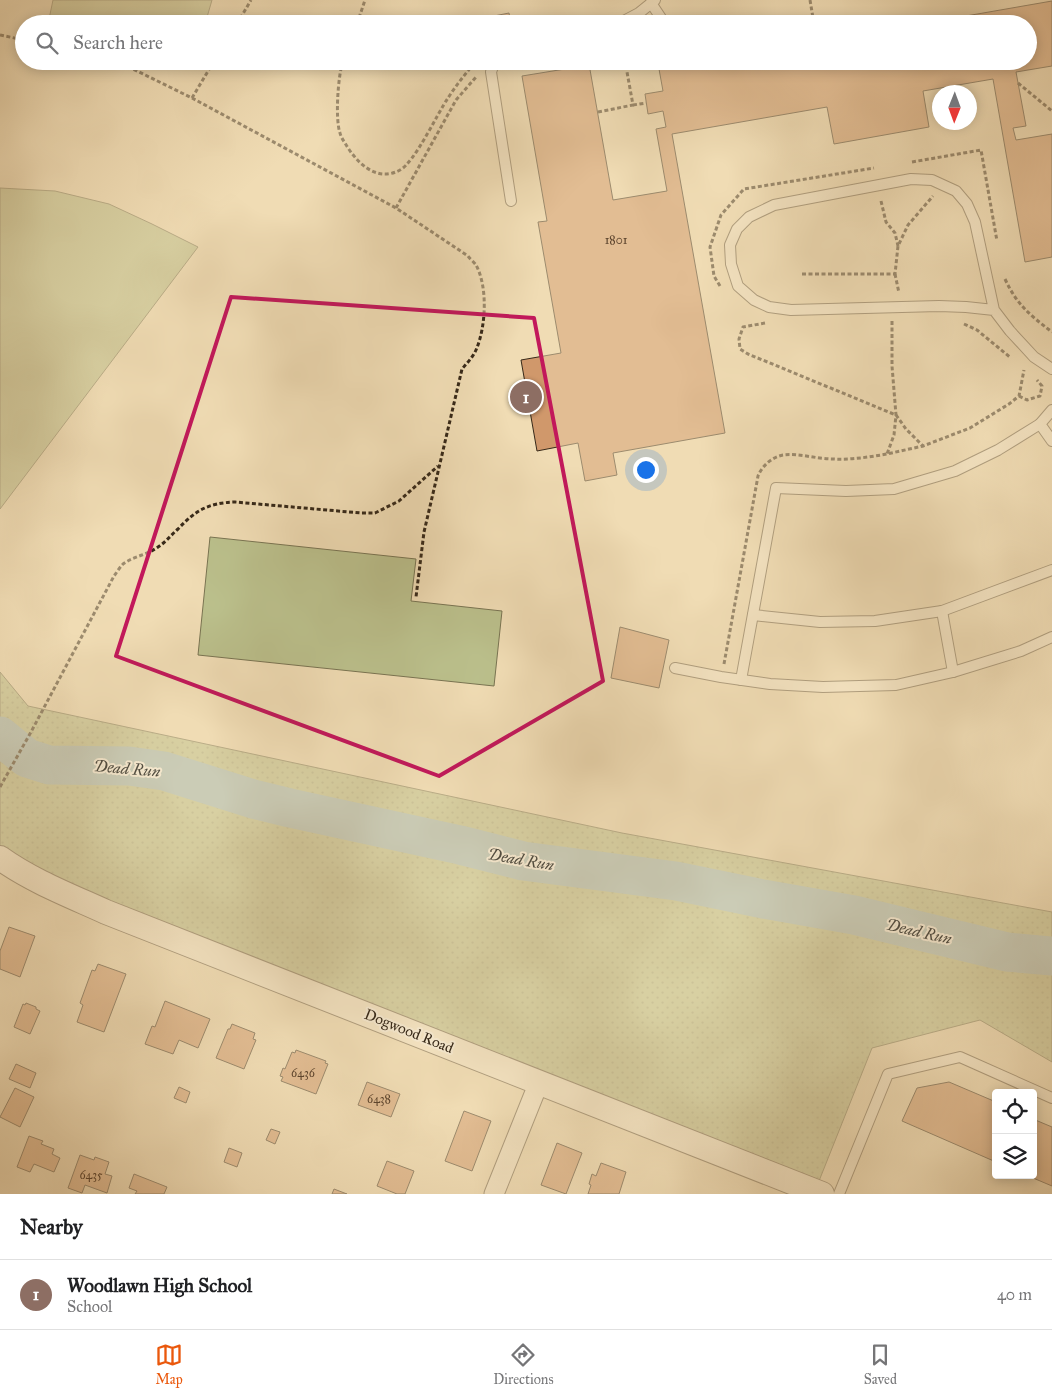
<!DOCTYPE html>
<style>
:root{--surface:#fff;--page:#f2f2f2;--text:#202124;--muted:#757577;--line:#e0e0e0;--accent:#ea580c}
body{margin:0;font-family:"IM FELL Great Primer",serif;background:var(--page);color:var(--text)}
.controls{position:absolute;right:15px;bottom:15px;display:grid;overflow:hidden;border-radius:5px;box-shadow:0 2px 12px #0003}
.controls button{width:45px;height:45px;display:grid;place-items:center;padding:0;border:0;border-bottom:1px solid var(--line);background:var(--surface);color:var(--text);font:25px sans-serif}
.compass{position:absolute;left:932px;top:85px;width:45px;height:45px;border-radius:50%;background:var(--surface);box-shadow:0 2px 12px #0003;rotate:181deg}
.you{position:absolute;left:645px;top:469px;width:18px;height:18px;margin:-12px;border:4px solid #fff;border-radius:50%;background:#1a73e8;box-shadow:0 0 0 8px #1a73e833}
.badge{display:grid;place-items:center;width:32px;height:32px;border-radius:50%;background:var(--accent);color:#fff;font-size:16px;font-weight:700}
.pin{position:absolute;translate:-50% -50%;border:2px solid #fff;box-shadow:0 1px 5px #0006}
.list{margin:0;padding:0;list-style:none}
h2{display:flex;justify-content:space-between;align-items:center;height:65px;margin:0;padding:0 20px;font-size:21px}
h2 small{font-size:16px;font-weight:400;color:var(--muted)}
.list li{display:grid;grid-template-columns:32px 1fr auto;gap:15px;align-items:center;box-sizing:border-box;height:70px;padding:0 20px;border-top:1px solid var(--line)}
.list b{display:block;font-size:19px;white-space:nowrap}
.list p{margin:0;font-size:16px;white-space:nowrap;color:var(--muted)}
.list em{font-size:16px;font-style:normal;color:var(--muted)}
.icon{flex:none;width:28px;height:28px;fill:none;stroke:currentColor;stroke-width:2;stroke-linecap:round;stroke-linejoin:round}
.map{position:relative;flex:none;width:1052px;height:1194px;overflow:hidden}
.search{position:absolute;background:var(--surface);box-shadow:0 2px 12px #0003;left:15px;right:15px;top:15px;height:55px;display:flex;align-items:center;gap:12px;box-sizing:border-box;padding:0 18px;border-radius:28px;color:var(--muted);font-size:19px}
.sheet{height:135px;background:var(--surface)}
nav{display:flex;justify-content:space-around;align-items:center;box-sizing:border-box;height:70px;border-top:1px solid var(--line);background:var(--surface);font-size:14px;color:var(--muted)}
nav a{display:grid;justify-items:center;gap:2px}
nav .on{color:var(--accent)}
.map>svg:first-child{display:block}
.grass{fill:#bbc08c;stroke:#797452}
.park{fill:url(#park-dots);stroke:#797452}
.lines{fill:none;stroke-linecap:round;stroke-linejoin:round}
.river{stroke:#9eb9b8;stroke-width:39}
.building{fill:#d0986b;stroke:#372919}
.service-casing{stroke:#655640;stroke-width:12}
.minor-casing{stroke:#655640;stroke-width:21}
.tertiary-casing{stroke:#655640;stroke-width:26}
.path{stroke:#372919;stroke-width:3;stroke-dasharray:4 2.5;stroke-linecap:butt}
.service{stroke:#f5e8ce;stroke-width:10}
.minor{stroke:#f5e8ce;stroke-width:19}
.tertiary{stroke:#f5e8ce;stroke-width:24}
.marked{fill:none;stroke:#c2185b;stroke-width:4;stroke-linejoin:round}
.labels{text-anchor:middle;stroke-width:4;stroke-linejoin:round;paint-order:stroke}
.number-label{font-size:12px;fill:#5d452e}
.street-label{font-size:15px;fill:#372919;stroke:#f5e8ce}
.water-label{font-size:16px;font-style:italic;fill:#514d41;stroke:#f5e8ce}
</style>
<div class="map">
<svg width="1052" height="1194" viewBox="0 0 1052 1194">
<defs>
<pattern id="park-dots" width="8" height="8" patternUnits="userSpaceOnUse" patternTransform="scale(1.25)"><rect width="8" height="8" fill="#bbc08c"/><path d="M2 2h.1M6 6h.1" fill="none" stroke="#a1a578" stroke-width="1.8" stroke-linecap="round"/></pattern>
</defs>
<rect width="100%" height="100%" fill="#f0dcb4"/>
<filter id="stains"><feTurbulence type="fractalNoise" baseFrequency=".004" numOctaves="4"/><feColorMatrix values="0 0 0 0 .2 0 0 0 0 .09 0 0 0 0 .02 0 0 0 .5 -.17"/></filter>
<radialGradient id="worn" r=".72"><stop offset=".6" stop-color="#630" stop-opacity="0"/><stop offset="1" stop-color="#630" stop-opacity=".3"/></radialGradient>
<g class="grass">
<path d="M53,0H212L205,24H48Z"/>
<path d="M0,188L55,191L109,204L152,224L198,247L0,509Z"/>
<path d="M210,537L416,559L411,601L502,611L494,686L198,655Z"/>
</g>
<path class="park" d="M0,672L28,706L622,833L1052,912V1062L980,1020L872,1048L817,1186L36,875L0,852Z"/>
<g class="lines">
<path class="river" d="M0,736L27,758L49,765L129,766L164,771L253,799L290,808L460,845L523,861L676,881L763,899L854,915L1007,952L1052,956"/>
</g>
<g class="building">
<path d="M1052,1V66L1016,72L1026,126L1013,128L1016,140L1052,134V257L1025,262L993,79L923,91L929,127L834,144L827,107L672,134L725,433L613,453L617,475L585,481L578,443L537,451L521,360L561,353L538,222L547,221L522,76L565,69L564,61H581L582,66L589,64L613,200L667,191L656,129L666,127L663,111L648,114L645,94L663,91L659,69L706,61H1028V24H920Z"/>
<path d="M509,13L511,24H491L489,17Z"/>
<path d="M620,627L669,640L659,688L611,678Z"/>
<path d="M9,927L35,936L20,977L0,969V951Z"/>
<path d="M98,964L126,974L104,1032L77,1022L83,1005L80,1003L92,970L95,971Z"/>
<path d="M165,1001L210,1019L198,1048L179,1040L173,1054L145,1044L152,1026L155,1027Z"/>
<path d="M26,1003L36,1007V1009L40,1011L30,1034L14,1027L23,1004L25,1005Z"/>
<path d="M232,1024L255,1033L253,1039L256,1040L244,1069L216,1058L228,1029H230Z"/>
<path d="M296,1050L326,1061L325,1063L328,1064L316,1094L281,1081L283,1077L280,1076L283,1068L285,1069L292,1052L295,1053Z"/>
<path d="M16,1064L36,1073L30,1088L9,1079Z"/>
<path d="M367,1082L400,1094L391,1117L358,1105Z"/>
<path d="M949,1082L996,1102V1162L902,1121L917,1088Z"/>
<path d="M179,1087L190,1092L186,1103L174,1098Z"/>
<path d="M15,1088L34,1097L20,1127L0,1117Z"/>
<path d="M464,1111L491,1121L472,1171L445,1161Z"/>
<path d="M1033,1119L1052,1127V1186L1026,1175H1033Z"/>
<path d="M271,1129L280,1132L275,1144L266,1140Z"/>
<path d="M29,1136L43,1141L41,1144L54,1149L52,1154L60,1158L54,1172L34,1164L30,1172L17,1167Z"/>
<path d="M557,1143L582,1153L566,1194L541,1185Z"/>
<path d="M229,1148L242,1153L237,1167L224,1162Z"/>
<path d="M80,1155L94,1160L95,1157L109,1162L105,1174L112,1176L107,1193L85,1185L82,1193L68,1188Z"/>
<path d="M387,1161L414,1171L405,1194H397L377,1186Z"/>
<path d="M601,1163L626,1172L619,1194H588L591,1185L589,1184L592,1174L596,1176Z"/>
<path d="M134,1174L167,1187L164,1194H135L137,1191L129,1188Z"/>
<path d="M334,1189L347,1194H332Z"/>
</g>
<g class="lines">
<g class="service-casing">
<g id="service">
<path d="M651,3L665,24"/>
<path d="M618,24L639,13L655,0"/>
<path d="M495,61L491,72L511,201"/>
<path d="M994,310L966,307L939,306L791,310L769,307L754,300L738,286L731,264L730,245L737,229L749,217L774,205L911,179L932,180L956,191L967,204L975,222L994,310L1010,331L1034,357L1052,369"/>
<path d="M1052,410L1040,424L1052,441"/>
<path d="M942,611L953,672"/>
<path d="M753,615L820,622L875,621L942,611L1052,570"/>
<path d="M675,668L721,677L770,684L823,687L896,685L953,672L1021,651L1052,637"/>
<path d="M741,680L776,488L846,491L894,489L955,471L998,450L1040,424"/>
<path d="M839,1194L888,1074L960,1057L1052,1098"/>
</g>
</g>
<g class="minor-casing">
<path id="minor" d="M494,1194L539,1082"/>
</g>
<g class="tertiary-casing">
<path id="tertiary" d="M0,858C32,881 71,896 106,912L822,1194"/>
</g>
<g class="path">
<path d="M810,0L814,24"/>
<path d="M237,24L251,0"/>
<path d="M357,24L365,0"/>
<path d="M0,35L24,40"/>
<path d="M109,61L131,68L192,98L396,208L468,256C470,259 474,262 476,265C488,287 486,327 476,350C473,357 467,363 462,369L424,532L416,597"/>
<path d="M343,61C338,75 335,119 340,133C341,137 343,140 345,143C356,162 376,183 400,170C415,162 437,114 448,98C455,87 463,77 471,67H476"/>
<path d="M555,61L556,70"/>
<path d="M1018,83L1052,111"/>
<path d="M192,98L214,61"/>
<path d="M633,105L646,103"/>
<path d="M598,112L633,105L625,61"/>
<path d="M912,162L981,150L997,241"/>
<path d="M881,201L886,222L895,233L898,246"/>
<path d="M396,208L456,100L476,77"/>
<path d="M802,274H895L898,246L908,225L933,196"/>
<path d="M895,274L899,293"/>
<path d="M1005,279C1017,305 1030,315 1052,332"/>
<path d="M720,286L714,276L710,247L721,215L744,189L874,168"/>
<path d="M892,321V366L896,415L894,435L887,454L923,446"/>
<path d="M765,323L743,327L739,339L740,349L748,354L896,415L906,429L923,446L970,428L1009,404L1019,396L1024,370"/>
<path d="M964,324L977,330L1011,358"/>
<path d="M1019,396L1027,400L1040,396L1042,386L1037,380"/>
<path d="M724,664L758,476C762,466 772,457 783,455C799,453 817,459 833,459C851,460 869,457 887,454"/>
<path d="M0,787L31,732L114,576C117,572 120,567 123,564C134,556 147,555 158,547C166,542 171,535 178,529C196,510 208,503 235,502L361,513H375L399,501L438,466"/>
</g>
<use href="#service" class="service"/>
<use href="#minor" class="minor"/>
<use href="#tertiary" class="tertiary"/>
</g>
<path d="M0 0H1052V1194H0ZM231,297L534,318L603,681L439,776L116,656Z" fill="#f0dcb4" fill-opacity=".55" fill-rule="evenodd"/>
<path class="marked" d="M231,297L534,318L603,681L439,776L116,656Z"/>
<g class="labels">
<g class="number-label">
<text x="616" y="244">1801</text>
<text x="303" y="1077">6436</text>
<text x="379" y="1103">6438</text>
<text x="91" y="1179">6435</text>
</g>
<g class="street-label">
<text transform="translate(409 1031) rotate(22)" y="5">Dogwood Road</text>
</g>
<g class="water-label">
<text transform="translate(127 768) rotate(5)" y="6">Dead Run</text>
<text transform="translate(521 859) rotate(10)" y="6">Dead Run</text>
<text transform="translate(919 931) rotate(13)" y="6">Dead Run</text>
</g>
</g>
<rect width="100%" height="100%" filter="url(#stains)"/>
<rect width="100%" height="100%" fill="url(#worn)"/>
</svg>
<div class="controls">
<button><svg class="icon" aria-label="locate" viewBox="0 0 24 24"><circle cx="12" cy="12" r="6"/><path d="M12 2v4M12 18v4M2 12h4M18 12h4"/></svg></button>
<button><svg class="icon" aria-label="layers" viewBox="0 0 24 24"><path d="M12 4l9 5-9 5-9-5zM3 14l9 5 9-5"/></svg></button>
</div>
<svg class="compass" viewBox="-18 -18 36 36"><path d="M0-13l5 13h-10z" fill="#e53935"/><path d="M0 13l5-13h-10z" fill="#757577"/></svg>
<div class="you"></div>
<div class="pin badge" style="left:526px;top:397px;background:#8d6e63">1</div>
<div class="search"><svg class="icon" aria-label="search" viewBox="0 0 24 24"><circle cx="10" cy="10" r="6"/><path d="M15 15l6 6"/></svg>Search here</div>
</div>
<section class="sheet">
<h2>Nearby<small></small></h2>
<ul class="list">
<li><span class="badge" style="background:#8d6e63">1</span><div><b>Woodlawn High School</b><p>School</p></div><em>40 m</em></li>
</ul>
</section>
<nav>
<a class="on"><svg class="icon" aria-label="map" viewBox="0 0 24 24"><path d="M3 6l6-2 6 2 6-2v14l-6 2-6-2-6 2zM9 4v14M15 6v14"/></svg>Map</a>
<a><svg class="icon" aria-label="directions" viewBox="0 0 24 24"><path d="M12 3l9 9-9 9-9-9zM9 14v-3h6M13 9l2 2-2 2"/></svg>Directions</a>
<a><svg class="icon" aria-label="saved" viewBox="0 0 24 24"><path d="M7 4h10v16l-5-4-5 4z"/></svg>Saved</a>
</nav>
